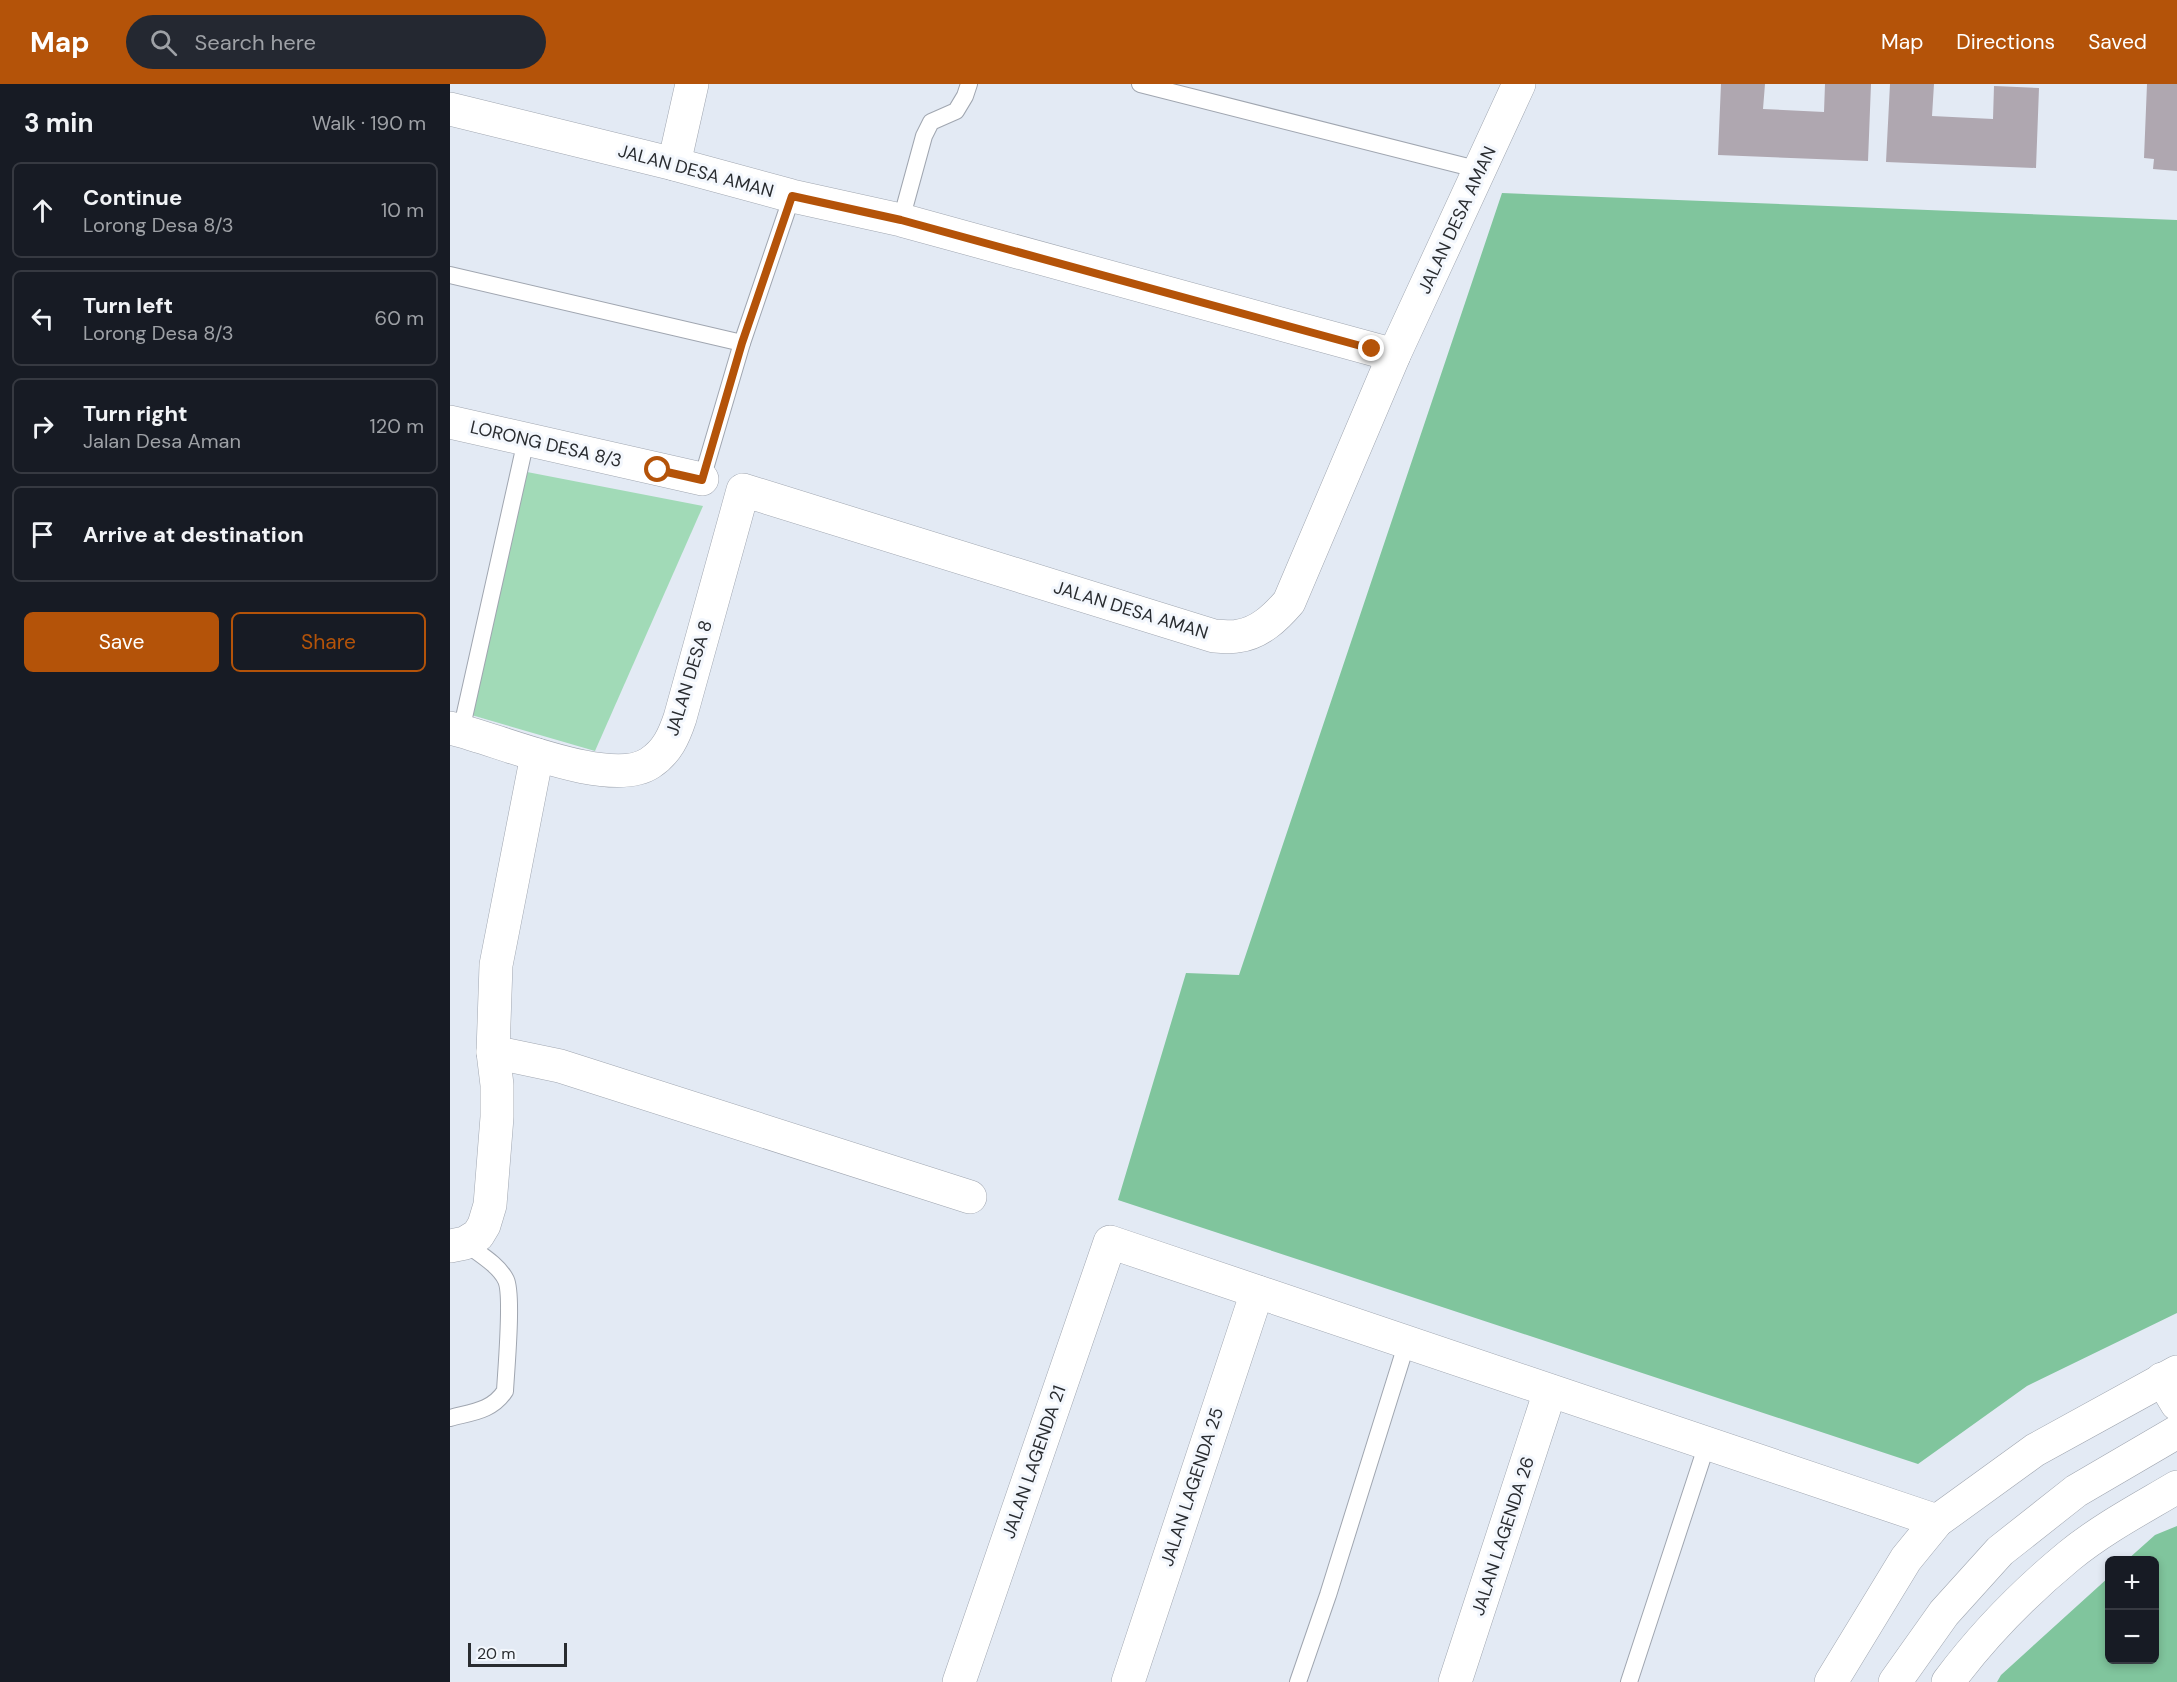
<!DOCTYPE html>
<meta charset="utf-8">
<style>
:root{--surface:#171b24;--page:#242831;--text:#f1f3f6;--muted:#9ea1a6;--line:#363941;--accent:#b45309}
body{margin:0;font-family:"DM Sans",sans-serif;background:var(--page);color:var(--text)}
.controls{position:absolute;right:18px;bottom:18px;display:grid;overflow:hidden;border-radius:9px;box-shadow:0 3px 9px #0003}
.controls button{width:54px;height:54px;display:grid;place-items:center;padding:0;border:0;border-bottom:2px solid var(--line);background:var(--surface);color:var(--text);font:30px sans-serif}
.scale{position:absolute;left:18px;bottom:15px;width:99px;box-sizing:border-box;padding-left:6px;border:3px solid #292c30;border-top:0;font-size:16px;line-height:21px;white-space:nowrap;color:#292c30;-webkit-text-stroke:4px #f3f7fd;paint-order:stroke}
.stop{position:absolute;width:18px;height:18px;margin:-14px;border:4px solid #b45309;border-radius:50%;background:#fff}
.stop.end{background:#b45309;border-color:#fff;box-shadow:0 2px 6px #0008}
.list{margin:0;padding:0;list-style:none}
h2{display:flex;justify-content:space-between;align-items:center;height:78px;margin:0;padding:0 24px;font-size:26px}
h2 small{font-size:20px;font-weight:400;color:var(--muted)}
.list li{display:grid;grid-template-columns:39px 1fr auto;gap:18px;align-items:center;box-sizing:border-box;height:96px;margin:0 12px 12px;padding:0 12px;border:2px solid var(--line);border-radius:9px}
.list b{display:block;font-size:22px;white-space:nowrap}
.list p{margin:0;font-size:20px;white-space:nowrap;color:var(--muted)}
.list em{font-size:20px;font-style:normal;color:var(--muted)}
.actions{display:flex;gap:12px;padding:18px 24px}
.actions a{flex:1;padding:14px 0;border:2px solid var(--accent);border-radius:9px;text-align:center;font-size:21px;color:var(--accent)}
.actions .main{background:var(--accent);color:#fff}
.icon{flex:none;width:33px;height:33px;fill:none;stroke:currentColor;stroke-width:2;stroke-linecap:round;stroke-linejoin:round}
.map{position:relative;flex:none;width:1727px;height:1598px;overflow:hidden}
header{display:flex;align-items:center;gap:36px;box-sizing:border-box;height:84px;padding:0 30px;background:var(--accent);color:#fff}
header strong{font-size:28px}
nav{display:flex;gap:33px;margin-inline-start:auto;font-size:21px}
.search{width:420px;height:54px;background:var(--page);display:flex;align-items:center;gap:15px;box-sizing:border-box;padding:0 21px;border-radius:33px;color:var(--muted);font-size:22px}
main{display:flex}
aside{flex:1;background:var(--surface)}
.map>svg:first-child{display:block}
.green{fill:#a1dab7}
.forest{fill:#80c59d}
.building{fill:#afa7b0}
.lines{fill:none;stroke-linecap:round;stroke-linejoin:round}
.service-casing{stroke:#a0a6b0;stroke-width:18}
.minor-casing{stroke:#a0a6b0;stroke-width:34}
.service{stroke:#fff;stroke-width:16}
.minor{stroke:#fff;stroke-width:33}
.route{stroke:#b45309;stroke-width:8}
.labels{text-anchor:middle;stroke-width:6;stroke-linejoin:round;paint-order:stroke}
.street-label{font-size:18px;fill:#292c30;stroke:#f3f7fd}
</style>
<header>
<strong>Map</strong>
<div class="search"><svg class="icon" aria-label="search" viewBox="0 0 24 24"><circle cx="10" cy="10" r="6"/><path d="M15 15l6 6"/></svg>Search here</div>
<nav><a>Map</a><a>Directions</a><a>Saved</a></nav>
</header>
<main>
<aside>
<h2>3 min<small>Walk · 190 m</small></h2>
<ul class="list">
<li><svg class="icon" aria-label="ahead" viewBox="0 0 24 24"><path d="M12 20V5M6 11l6-6 6 6"/></svg><div><b>Continue</b><p>Lorong Desa 8/3</p></div><em>10 m</em></li>
<li><svg class="icon" aria-label="left" viewBox="0 0 24 24"><path d="M17 20v-9H6M10 6l-5 5 5 5"/></svg><div><b>Turn left</b><p>Lorong Desa 8/3</p></div><em>60 m</em></li>
<li><svg class="icon" aria-label="right" viewBox="0 0 24 24"><path d="M7 20v-9h11M14 6l5 5-5 5"/></svg><div><b>Turn right</b><p>Jalan Desa Aman</p></div><em>120 m</em></li>
<li><svg class="icon" aria-label="arrive" viewBox="0 0 24 24"><path d="M6 21V4h12l-3 4 3 4H6"/></svg><div><b>Arrive at destination</b></div></li>
</ul>
<div class="actions"><a class="main">Save</a><a>Share</a></div>
</aside>
<div class="map">
<svg width="1727" height="1598" viewBox="0 0 1727 1598">
<rect width="100%" height="100%" fill="#e3eaf4"/>
<path class="green" d="M77,388L253,422L145,667L18,630Z"/>
<g class="forest">
<path d="M1052,109L1727,136V1229L1577,1302L1468,1380L668,1116L736,889L789,891Z"/>
<path d="M1727,1442V1598H1547L1551,1591L1659,1493L1660,1576H1704V1476H1677L1705,1451Z"/>
</g>
<g class="building">
<path d="M1271,0H1315L1313,25L1374,28L1375,0H1421L1418,77L1268,71Z"/>
<path d="M1440,0H1484L1482,32L1543,35L1544,2L1589,4L1586,84L1436,78Z"/>
<path d="M1697,0H1727V87L1703,85L1704,75L1694,74Z"/>
</g>
<g class="lines">
<g class="service-casing">
<g id="service">
<path d="M690,0L1030,86"/>
<path d="M451,136L474,52L481,38L506,27L515,12L519,0"/>
<path d="M0,191L292,259"/>
<path d="M252,395L292,259L342,112"/>
<path d="M11,647L76,356"/>
<path d="M0,1334C22,1328 42,1327 55,1307C56,1287 63,1211 56,1196C49,1181 28,1169 15,1159"/>
<path d="M848,1598L878,1511L957,1258"/>
<path d="M1179,1598L1257,1360"/>
</g>
</g>
<g class="minor-casing">
<g id="minor">
<path d="M0,25L224,80L342,112L451,136L944,271"/>
<path d="M224,80L242,0"/>
<path d="M0,338L252,395"/>
<path d="M0,644C46,654 160,706 200,679C217,668 224,652 230,634L293,406L764,552C772,552 781,554 788,552C810,549 826,533 839,518L944,271L1069,0"/>
<path d="M43,968L110,982L520,1113"/>
<path d="M0,1162L15,1159L28,1151L34,1141L40,1121L47,1033V1001L43,968L46,881L87,671"/>
<path d="M1712,1295L1727,1320"/>
<path d="M509,1598L660,1158L1487,1437"/>
<path d="M678,1598L807,1208"/>
<path d="M1005,1598L1100,1307"/>
<path d="M1381,1598L1456,1475L1487,1437L1585,1366L1727,1288"/>
<path d="M1445,1598L1494,1529L1550,1467L1626,1407L1727,1348"/>
<path d="M1498,1598C1533,1551 1573,1510 1619,1472C1652,1445 1690,1425 1727,1403"/>
</g>
</g>
<use href="#service" class="service"/>
<use href="#minor" class="minor"/>
</g>
<g class="lines">
<path class="route" d="M208,386L252,396L292,259L342,112L451,136L922,265"/>
</g>
<g class="labels">
<g class="street-label">
<text transform="translate(246 87) rotate(15)" y="6">JALAN DESA AMAN</text>
<text transform="translate(1007 136) rotate(-65)" y="6">JALAN DESA AMAN</text>
<text transform="translate(96 360) rotate(13)" y="6">LORONG DESA 8/3</text>
<text transform="translate(681 526) rotate(17)" y="6">JALAN DESA AMAN</text>
<text transform="translate(239 594) rotate(-73)" y="6">JALAN DESA 8</text>
<text transform="translate(584 1378) rotate(-71)" y="6">JALAN LAGENDA 21</text>
<text transform="translate(742 1403) rotate(-72)" y="6">JALAN LAGENDA 25</text>
<text transform="translate(1053 1452) rotate(-72)" y="6">JALAN LAGENDA 26</text>
</g>
</g>
</svg>
<div class="controls">
<button>+</button>
<button>−</button>
</div>
<div class="scale">20 m</div>
<div class="stop" style="left:208px;top:386px"></div>
<div class="stop end" style="left:922px;top:265px"></div>
</div>
</main>
